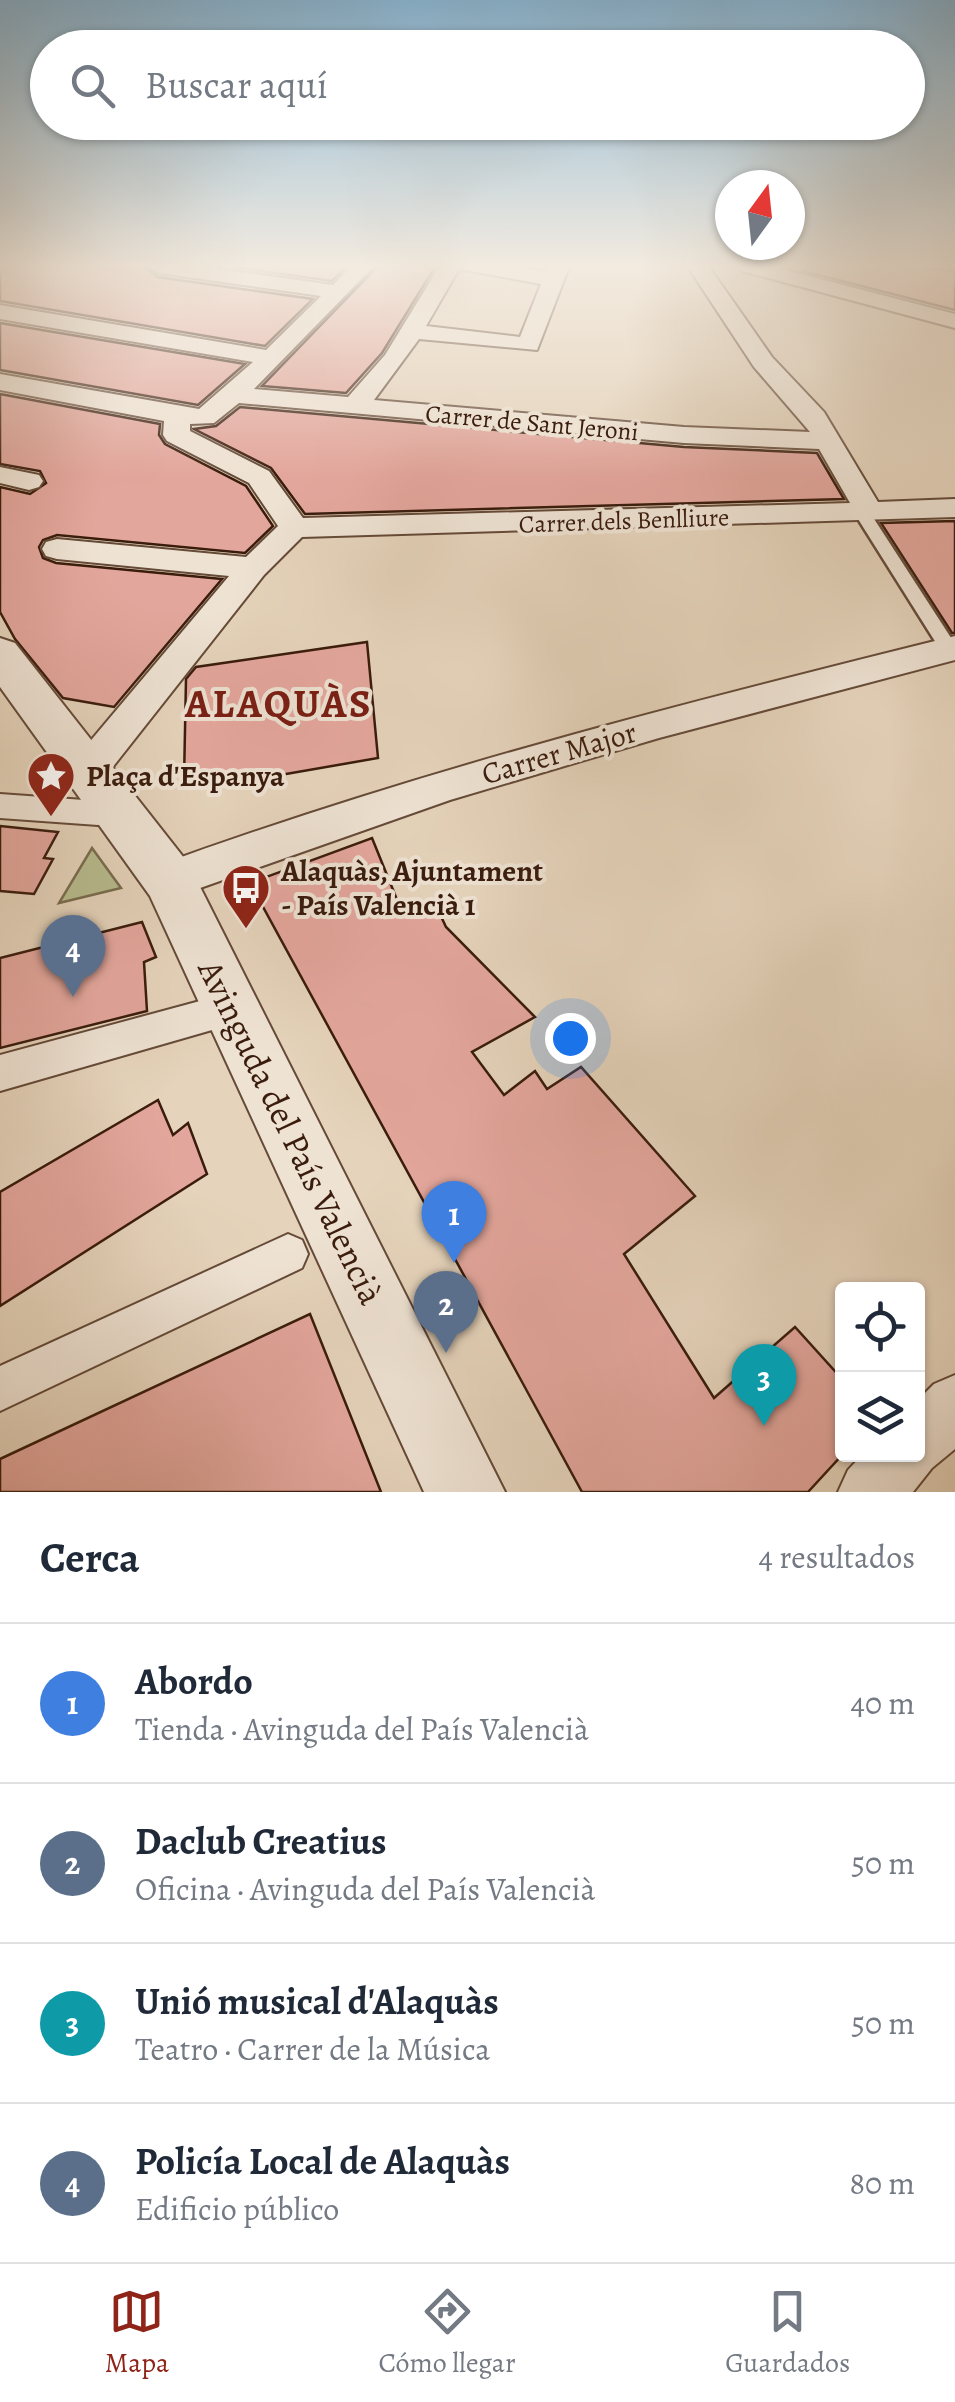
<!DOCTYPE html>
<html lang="es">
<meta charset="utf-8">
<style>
:root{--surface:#fff;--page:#f2f2f3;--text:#1f2937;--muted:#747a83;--line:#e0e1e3;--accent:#8f2418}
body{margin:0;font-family:Alegreya,serif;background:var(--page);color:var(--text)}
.controls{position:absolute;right:30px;bottom:30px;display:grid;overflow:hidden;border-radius:10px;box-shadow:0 2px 8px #0004}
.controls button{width:90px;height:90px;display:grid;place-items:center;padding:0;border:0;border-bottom:2px solid var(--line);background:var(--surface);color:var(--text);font:50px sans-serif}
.compass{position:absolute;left:715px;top:170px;width:90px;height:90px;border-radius:50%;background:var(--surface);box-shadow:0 2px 8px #0004;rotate:15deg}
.you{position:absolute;left:570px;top:1038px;width:35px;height:35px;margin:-25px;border:8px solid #fff;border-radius:50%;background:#1a73e8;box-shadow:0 0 0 15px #1a73e833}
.badge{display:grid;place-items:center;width:65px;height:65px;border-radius:50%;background:var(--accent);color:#fff;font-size:32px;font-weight:700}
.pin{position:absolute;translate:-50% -82px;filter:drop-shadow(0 2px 5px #0008)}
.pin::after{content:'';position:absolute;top:52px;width:35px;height:30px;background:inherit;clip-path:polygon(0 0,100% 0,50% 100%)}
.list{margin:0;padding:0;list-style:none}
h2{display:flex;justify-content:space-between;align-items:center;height:130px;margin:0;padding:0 40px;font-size:42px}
h2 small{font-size:32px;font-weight:400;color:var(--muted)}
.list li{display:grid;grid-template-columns:65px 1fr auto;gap:30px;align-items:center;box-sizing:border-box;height:160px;padding:0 40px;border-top:2px solid var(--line)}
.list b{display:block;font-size:38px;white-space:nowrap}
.list p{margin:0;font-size:32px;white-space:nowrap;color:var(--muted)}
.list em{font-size:32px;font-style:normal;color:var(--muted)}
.icon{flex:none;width:55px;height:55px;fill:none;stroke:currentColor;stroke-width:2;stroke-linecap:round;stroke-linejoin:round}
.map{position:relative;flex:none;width:955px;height:1492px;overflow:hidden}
.search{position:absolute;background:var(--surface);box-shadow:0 2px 8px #0004;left:30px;right:30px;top:30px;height:110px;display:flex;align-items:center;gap:25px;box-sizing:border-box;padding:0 35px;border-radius:55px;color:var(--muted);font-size:38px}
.sheet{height:770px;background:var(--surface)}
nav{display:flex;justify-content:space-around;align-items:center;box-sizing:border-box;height:140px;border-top:2px solid var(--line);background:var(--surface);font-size:28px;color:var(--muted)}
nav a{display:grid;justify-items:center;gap:5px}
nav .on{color:var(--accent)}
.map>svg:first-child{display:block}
.green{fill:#b7bc8e;stroke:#786c4e;stroke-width:2.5}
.building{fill:#e3a69c;stroke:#3a1c0d;stroke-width:2.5}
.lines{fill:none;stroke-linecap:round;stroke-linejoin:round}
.service-casing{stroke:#654a38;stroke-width:5}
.pedestrian-casing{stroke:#654a38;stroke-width:4}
.minor-casing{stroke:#654a38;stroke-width:4}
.tertiary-casing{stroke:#654a38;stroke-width:4}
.service{fill:#eee2d3;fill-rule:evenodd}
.pedestrian{fill:#eee2d3;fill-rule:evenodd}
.minor{fill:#eee2d3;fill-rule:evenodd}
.tertiary{fill:#eee2d3;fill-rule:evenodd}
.labels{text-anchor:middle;stroke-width:8;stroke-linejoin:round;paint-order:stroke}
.far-street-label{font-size:25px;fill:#3a1c0d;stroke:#eee2d3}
.street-label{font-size:30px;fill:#3a1c0d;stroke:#eee2d3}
.poi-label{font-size:30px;font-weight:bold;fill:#3a1c0d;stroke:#eee2d3;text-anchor:start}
.near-street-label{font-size:35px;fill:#3a1c0d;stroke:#eee2d3}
.district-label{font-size:40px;font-weight:bold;letter-spacing:2.5px;fill:#7a1f14;stroke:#eee2d3}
</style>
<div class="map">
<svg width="955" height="1492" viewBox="0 0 955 1492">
<rect width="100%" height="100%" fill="#e5d3bb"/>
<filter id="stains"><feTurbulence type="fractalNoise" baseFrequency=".002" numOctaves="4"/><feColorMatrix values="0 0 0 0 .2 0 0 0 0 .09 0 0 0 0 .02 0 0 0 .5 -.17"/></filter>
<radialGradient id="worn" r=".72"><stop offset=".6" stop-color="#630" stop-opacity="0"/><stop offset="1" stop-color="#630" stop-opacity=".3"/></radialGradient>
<path class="green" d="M92,848L121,888L59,903Z"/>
<g class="building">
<path d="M0,267H145L158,277L313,299L265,346L0,301Z"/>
<path d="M232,267H346L332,281Z"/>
<path d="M377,267H435L382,353L346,393L262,386Z"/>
<path d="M803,267H914L955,271V310L803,271Z"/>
<path d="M0,323L245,364L198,405L0,370Z"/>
<path d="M0,394L160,424L159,435L165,444L246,486L273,526L245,553L57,535L43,540L39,547L43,558L56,563L222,579L114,707L63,698L15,639L0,612V487L30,494L46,483L40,471L0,464Z"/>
<path d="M240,407L684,447L817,453L844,499L305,514L271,468L194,429L216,426Z"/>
<path d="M955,521V633H952L881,523Z"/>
<path d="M367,642L378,758L263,778L184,781L186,679L196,667Z"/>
<path d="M0,826L58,832L44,858L53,859L34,894L0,891Z"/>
<path d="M372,838L402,912L433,899L446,927L535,1017L472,1052L504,1095L535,1071L547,1089L581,1067L695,1196L624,1254L714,1398L795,1327L842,1379V1455L808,1492H582L250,883Z"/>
<path d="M142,922L156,957L144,962L147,1011L0,1048V958Z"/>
<path d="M158,1100L173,1135L188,1123L207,1174L0,1306V1192Z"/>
<path d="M310,1314L381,1492H0V1459Z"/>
</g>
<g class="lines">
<g class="service-casing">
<path id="service" d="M861,506L867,508L955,644V654H943L853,511Z"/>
</g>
<g class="pedestrian-casing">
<g id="pedestrian">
<path d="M0,794L98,801L108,804L113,813L108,822L98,825L0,818Z"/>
<path d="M200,1001L212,1006L217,1018L212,1030L0,1091V1055Z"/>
<path d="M288,1234L302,1240L308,1254L302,1268L0,1411V1366Z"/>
</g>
</g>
<g class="minor-casing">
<g id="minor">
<path d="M149,267H205L333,285L351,267H373L254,389L348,397L385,355L439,267H514L546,271L547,267H569L537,350L419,339L374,400L684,427L810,432L754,367L688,267H709L772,357L824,412L878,502L955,499V517L302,537L264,575L108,773L84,784L70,780L65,769L70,758L82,751L229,576L57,559L46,556L42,549L46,542L57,539L246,557L278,526L249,483L167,441L163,435L164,421L0,390V374L199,409L253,362L0,319V305L266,350L321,296L159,273ZM459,269L541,284L520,337L426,326ZM239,403L684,443L819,449L850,503L303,518L269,471L190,431V424L214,423Z"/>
<path d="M739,267H774L955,314V328L742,271Z"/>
<path d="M0,467L39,475L43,481L39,487L29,490L0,483Z"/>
<path d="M955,636V660L659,738L450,800L169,899L154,893L148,880L154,867C416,771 685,703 955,636Z"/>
<path d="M955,1375V1449L932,1468L913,1492H838L848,1470L863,1454H918V1400L934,1384Z"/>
</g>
</g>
<g class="tertiary-casing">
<path id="tertiary" d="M0,638L15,643L188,863L505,1492H424L150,896L0,687Z"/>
</g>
<use href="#service" class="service"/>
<use href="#pedestrian" class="pedestrian"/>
<use href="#minor" class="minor"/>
<use href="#tertiary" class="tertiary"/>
</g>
<linearGradient id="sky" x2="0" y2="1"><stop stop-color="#87b5d4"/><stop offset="0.56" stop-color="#f3ebe0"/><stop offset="1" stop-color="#f3ebe0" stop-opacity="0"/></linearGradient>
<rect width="955" height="476" fill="url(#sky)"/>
<defs>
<g id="sight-pin" transform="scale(2.5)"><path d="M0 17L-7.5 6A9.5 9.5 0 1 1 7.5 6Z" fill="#8f2418" stroke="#eee2d3"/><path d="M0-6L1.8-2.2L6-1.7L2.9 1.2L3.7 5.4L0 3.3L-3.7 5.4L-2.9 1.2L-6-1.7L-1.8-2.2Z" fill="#fff"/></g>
<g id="bus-pin" transform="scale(2.5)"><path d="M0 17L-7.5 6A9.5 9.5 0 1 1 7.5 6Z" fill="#8f2418" stroke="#eee2d3"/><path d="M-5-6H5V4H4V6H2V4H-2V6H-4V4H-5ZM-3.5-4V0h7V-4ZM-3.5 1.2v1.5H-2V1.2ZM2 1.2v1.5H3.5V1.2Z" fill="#fff"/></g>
</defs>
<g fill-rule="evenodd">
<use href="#sight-pin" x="51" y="776"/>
<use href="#bus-pin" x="246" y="888"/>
</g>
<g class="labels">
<g class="far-street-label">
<text transform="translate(532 422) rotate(5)" y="9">Carrer de Sant Jeroni</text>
<text transform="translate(624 520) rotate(-2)" y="9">Carrer dels Benlliure</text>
</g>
<g class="street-label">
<text transform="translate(559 753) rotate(-16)" y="10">Carrer Major</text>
</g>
<g class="poi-label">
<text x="86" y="786">Plaça d'Espanya</text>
<text x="281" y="881">Alaquàs, Ajuntament<tspan x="281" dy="34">- País Valencià 1</tspan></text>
</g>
<g class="near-street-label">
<text transform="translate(291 1132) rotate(64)" y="12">Avinguda del País Valencià</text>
</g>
<g class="district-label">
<text x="279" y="717">ALAQUÀS</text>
</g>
</g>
<rect width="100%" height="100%" filter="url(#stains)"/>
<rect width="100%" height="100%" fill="url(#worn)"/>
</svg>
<div class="controls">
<button><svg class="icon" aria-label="locate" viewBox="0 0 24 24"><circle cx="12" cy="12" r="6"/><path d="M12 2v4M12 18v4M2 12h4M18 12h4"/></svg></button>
<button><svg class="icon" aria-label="layers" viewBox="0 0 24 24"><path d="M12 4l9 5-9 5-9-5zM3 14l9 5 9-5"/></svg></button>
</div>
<svg class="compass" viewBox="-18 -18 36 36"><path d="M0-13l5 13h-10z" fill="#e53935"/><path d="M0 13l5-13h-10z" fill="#747a83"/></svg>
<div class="you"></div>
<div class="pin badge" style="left:454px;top:1263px;background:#3f7fe0">1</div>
<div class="pin badge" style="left:446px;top:1353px;background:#5c6f8a">2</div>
<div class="pin badge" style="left:764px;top:1426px;background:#0f9aa8">3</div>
<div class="pin badge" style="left:73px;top:997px;background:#5c6f8a">4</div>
<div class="search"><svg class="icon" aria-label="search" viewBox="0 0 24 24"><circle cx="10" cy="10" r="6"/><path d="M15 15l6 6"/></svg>Buscar aquí</div>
</div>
<section class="sheet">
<h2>Cerca<small>4 resultados</small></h2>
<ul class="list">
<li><span class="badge" style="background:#3f7fe0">1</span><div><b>Abordo</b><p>Tienda · Avinguda del País Valencià</p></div><em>40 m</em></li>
<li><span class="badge" style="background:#5c6f8a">2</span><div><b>Daclub Creatius</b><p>Oficina · Avinguda del País Valencià</p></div><em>50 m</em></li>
<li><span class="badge" style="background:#0f9aa8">3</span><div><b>Unió musical d'Alaquàs</b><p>Teatro · Carrer de la Música</p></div><em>50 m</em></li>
<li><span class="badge" style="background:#5c6f8a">4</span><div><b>Policía Local de Alaquàs</b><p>Edificio público</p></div><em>80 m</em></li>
</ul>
</section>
<nav>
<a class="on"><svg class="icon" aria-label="map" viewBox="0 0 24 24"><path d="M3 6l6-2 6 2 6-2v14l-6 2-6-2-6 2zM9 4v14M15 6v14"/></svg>Mapa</a>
<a><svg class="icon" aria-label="directions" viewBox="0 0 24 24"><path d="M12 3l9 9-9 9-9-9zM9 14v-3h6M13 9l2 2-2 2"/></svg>Cómo llegar</a>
<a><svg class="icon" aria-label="saved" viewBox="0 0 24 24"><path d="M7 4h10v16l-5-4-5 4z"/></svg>Guardados</a>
</nav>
